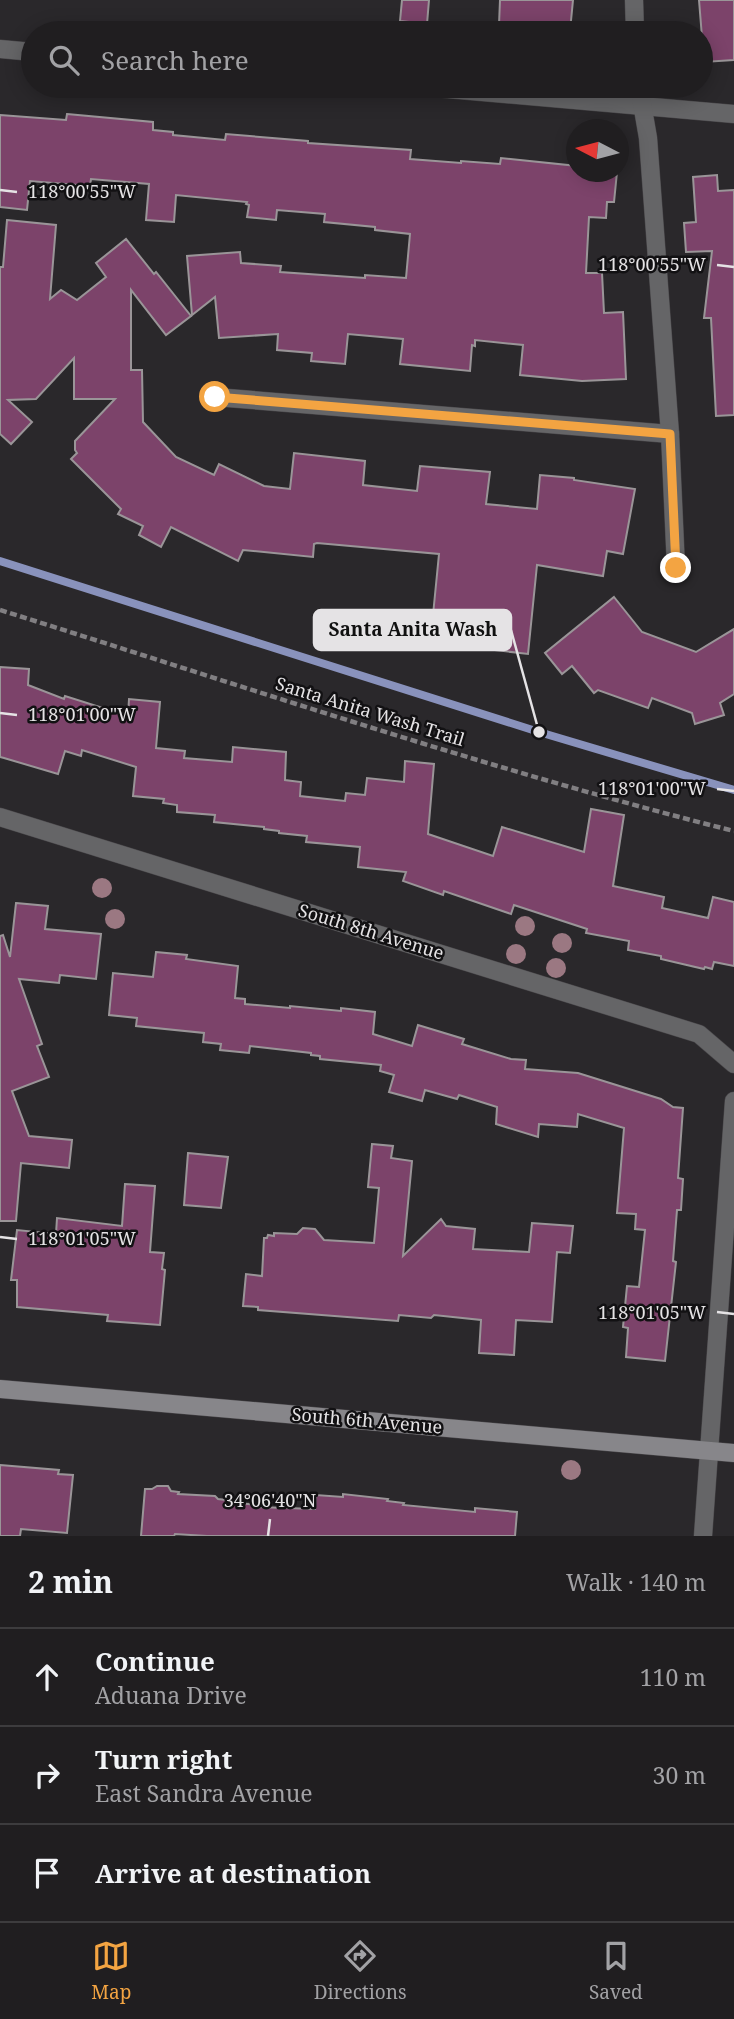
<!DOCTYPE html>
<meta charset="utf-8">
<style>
:root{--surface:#201e20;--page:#2d2b2d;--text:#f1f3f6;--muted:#a2a2a5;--line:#3d3c3e;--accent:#f3a442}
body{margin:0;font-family:"Noto Serif",serif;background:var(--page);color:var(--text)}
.compass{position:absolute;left:566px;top:119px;width:63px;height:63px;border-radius:50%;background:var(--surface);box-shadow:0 4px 18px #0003;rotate:276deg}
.stop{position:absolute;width:21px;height:21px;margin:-16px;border:5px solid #f3a442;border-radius:50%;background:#fff}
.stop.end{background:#f3a442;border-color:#fff;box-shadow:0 2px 7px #0008}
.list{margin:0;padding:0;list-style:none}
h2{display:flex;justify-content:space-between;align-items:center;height:91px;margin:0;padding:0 28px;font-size:30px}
h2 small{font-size:23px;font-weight:400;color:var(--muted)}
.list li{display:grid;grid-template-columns:46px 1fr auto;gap:21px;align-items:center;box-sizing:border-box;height:98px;padding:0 28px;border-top:2px solid var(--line)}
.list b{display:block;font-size:26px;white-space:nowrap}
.list p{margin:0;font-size:23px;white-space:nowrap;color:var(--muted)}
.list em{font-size:23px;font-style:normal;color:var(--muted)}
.icon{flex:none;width:38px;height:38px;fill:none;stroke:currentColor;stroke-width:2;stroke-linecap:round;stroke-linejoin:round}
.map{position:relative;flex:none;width:734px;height:1536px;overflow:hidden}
.search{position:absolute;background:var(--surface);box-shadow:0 4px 18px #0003;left:21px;right:21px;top:21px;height:77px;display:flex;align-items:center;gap:18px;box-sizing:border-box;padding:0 24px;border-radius:38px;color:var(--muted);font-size:26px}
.sheet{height:385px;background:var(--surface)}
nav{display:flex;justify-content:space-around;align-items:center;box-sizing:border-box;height:98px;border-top:2px solid var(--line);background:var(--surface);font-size:19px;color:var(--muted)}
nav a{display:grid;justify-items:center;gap:4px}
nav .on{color:var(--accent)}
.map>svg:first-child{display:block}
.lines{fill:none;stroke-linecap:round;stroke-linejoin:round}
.stream{stroke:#8992bc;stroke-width:8}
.building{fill:#7c436a;stroke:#9a9598;stroke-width:2}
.street-casing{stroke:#484649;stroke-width:19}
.secondary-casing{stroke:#484649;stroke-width:19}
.path{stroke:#817f82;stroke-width:4.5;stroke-dasharray:7 3.5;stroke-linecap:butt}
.street{stroke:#656567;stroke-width:18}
.secondary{stroke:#87868a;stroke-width:18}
.tree{fill:#9b7882}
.route{stroke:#f3a442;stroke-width:9}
.ticks{fill:none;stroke:#e5e3e5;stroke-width:2.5}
.labels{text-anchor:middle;stroke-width:5;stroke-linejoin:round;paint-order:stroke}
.street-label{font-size:18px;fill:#e5e3e5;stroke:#121113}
.ticks-label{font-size:18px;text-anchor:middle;fill:#e5e3e5;stroke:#121113;stroke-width:5;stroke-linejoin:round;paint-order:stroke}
.leader{fill:none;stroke:#e5e3e5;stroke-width:2.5}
.callout-dot{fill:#e5e3e5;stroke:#121113;stroke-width:2.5}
.callout{fill:#e5e3e5;stroke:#e5e3e5;stroke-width:2.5}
.callout-label{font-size:19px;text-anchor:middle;font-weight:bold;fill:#111}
</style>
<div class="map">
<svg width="734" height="1536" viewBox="0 0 734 1536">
<rect width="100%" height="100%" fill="#2a282b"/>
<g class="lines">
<path class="stream" d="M0,561L539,732L734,790"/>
</g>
<g class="building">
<path d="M402,0H429L427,24L400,21Z"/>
<path d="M500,0H573L570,31L499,25Z"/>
<path d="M699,0H734V60L704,62Z"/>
<path d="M67,114L153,122V130L173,132V135L225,140L226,134L308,141V143L411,150L410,159L461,163V161L500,164L501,158L577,166V172H617L614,202H607L606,218L589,217L586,273H602L604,313L623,312L626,379L582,381L520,375L523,345L475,340V346L472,345L470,371L400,364L403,339L348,334L345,364L311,361L312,353L277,350L278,334L219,338L215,297L192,315L187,256L240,252L241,263L281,266L280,272L365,278V275L406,278L410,234L375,230V227L324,222L325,214L277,210L276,220L247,217L249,205L246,204L247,202L176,195L174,222L146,220L149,184L91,179L90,186L30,181L27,210L0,207V115L66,120Z"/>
<path d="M717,175L718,191L734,190V415L716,416L711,318H704L712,251L686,252L684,223L696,222L693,177Z"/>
<path d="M7,220L56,225L50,299L61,290L77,300L106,277L96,263L126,239L154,274L156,272L191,316L166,335L131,290V370H142L143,422L176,457L214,475L219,464L264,486L290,489L294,453L365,461L363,485L417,491L420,466L490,472L486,504L537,509L540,475L574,478V480L635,489L623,554L607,551L603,576L537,565L528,654L469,647V644L465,643L420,637L422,614L433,615L439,554L317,543L314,544L313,557L243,550L238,561L171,527L161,547L139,535L143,526L118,514L121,509L71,459L77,453L75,450V441L115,399H74V358L36,399L8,400L32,422L11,444L0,434V267H3Z"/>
<path d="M614,597L642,632L696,652L734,629V694L720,703L724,715L695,724L692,713L652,698L648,708L598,690L594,693L572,666L562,674L545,653Z"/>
<path d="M0,667L29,669L28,685L64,699L65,696L128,716L129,699L160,702L156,748L185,751L184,758L232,762L233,747L286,752L285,780L301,782L300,796L345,801L346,793L365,795L367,778L404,782L405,761L434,764L428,834L493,856L502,827L584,852L591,809L624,815L613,886L664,897L662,908L708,918L713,897L734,902V966L714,962L712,969L705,967L704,969L661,959V956L628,950L629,941L586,933L587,929L514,905L511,914L444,891L443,895L403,881L406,872L358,867L360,847L306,842L307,836L279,833V831L264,829V827L214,822L215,815L177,812V805L163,803L164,799L133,796L136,767L82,750L81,756L65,751L58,774L4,758L0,757Z"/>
<path d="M16,903L48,906L45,929L101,934L96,979L60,975L59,983L19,979L42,1044L37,1046L49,1077L12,1091L29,1136L72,1140L69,1168L21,1163L16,1221H0V936L3,935L10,957Z"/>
<path d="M156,952L187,955L186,959L238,966L235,998L245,999V1004L290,1008V1006L341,1011V1008L375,1012L373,1034L412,1046L418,1025L464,1039L462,1044L511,1059L526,1060L525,1069L578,1073L661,1099L673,1107L683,1108L678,1178L683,1179L681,1210H677L673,1261L676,1262L665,1361L626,1357L628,1328L623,1327L627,1286L639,1287L645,1230L635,1229L636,1214L617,1213L624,1128L578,1114L577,1127L539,1124L538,1137L496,1124L497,1107L459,1095L457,1099L425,1090L422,1101L389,1092L394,1075L380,1071L381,1065L320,1059V1056L311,1055V1053L250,1046L249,1053L220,1050L221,1044L203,1042L204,1033L136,1026L137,1018L109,1015L113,973L153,977Z"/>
<path d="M372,1144L393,1146L391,1158L412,1161L403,1256L441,1219L446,1226L475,1229L473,1249L529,1252L532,1223L573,1226L570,1253L557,1252L552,1322L516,1320L514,1355L479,1353L481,1320L434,1315L431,1318L399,1315L398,1321L258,1310V1307L243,1306L246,1274L262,1276L264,1238H267L268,1235L274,1236V1233L297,1234L303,1228L315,1229L324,1240L374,1243L379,1188L368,1187Z"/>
<path d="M188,1153L228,1157L221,1208L184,1205Z"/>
<path d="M125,1184L155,1186L150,1252L164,1253L162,1269L165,1270L160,1325L107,1321L108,1315L17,1307V1280H11L17,1230L56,1234L57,1218L122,1226Z"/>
<path d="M0,1465L59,1470L58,1474L73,1475L67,1533L21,1529L20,1536H0Z"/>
<path d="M157,1486H168L171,1491L179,1492L178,1494L215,1496L218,1499L226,1500V1502L258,1505V1507L315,1509L316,1495L343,1497V1494L388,1499L387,1501L404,1503L403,1505L475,1512V1508L517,1512L515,1536H207L175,1534L174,1536H141L145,1489H152Z"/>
</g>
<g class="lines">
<g class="street-casing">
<g id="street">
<path d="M634,0L635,33"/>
<path d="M0,49L33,52"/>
<path d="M414,86L734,114"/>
<path d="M639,86L648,138L670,434L676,568"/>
<path d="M215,397L670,434"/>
<path d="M0,817L699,1034L734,1064"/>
<path d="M703,1536L734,1101"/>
</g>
</g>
<g class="secondary-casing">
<path id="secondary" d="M0,1389L734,1453"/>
</g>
<path class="path" d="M0,610C244,686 486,769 734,831"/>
<use href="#street" class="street"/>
<use href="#secondary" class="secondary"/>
</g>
<g class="tree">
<circle cx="102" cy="888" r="10"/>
<circle cx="115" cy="919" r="10"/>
<circle cx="525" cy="926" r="10"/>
<circle cx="562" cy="943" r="10"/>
<circle cx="516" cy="954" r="10"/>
<circle cx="556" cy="968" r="10"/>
<circle cx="571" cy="1470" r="10"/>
</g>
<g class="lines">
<path class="route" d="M215,397L670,434L676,568"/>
</g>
<path class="ticks" d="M0,190L17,192M717,265L734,267M0,713L17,715M717,789L734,791M0,1237L17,1239M717,1312L734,1314M268,1536L270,1519"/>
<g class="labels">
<g class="street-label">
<text transform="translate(370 712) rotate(17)" y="6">Santa Anita Wash Trail</text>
<text transform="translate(371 932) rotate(17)" y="6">South 8th Avenue</text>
<text transform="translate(367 1421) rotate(5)" y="6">South 6th Avenue</text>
</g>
</g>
<g class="ticks-label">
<text x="82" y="198">118°00'55"W</text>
<text x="652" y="271">118°00'55"W</text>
<text x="82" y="721">118°01'00"W</text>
<text x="652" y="795">118°01'00"W</text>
<text x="82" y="1245">118°01'05"W</text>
<text x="652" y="1319">118°01'05"W</text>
<text x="270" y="1507">34°06'40"N</text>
</g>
<path class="leader" d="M539 732L511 630"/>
<circle class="callout-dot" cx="539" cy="732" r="7"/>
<rect class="callout" x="314" y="610" width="197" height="40" rx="7"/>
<g class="callout-label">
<text x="413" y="636">Santa Anita Wash</text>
</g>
</svg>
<svg class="compass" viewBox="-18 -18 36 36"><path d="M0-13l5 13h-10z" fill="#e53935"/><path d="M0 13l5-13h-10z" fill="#a2a2a5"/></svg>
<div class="stop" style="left:215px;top:397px"></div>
<div class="stop end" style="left:676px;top:568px"></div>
<div class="search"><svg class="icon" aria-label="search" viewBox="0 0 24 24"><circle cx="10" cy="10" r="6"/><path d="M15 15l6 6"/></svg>Search here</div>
</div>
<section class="sheet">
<h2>2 min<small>Walk · 140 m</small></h2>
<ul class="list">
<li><svg class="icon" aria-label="ahead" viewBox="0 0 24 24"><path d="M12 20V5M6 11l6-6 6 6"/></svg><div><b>Continue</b><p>Aduana Drive</p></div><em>110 m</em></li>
<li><svg class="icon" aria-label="right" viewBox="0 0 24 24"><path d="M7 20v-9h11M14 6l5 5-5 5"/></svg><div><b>Turn right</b><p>East Sandra Avenue</p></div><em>30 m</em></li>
<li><svg class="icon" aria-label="arrive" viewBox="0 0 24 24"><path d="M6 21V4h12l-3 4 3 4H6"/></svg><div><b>Arrive at destination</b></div></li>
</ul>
</section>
<nav>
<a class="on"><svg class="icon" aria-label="map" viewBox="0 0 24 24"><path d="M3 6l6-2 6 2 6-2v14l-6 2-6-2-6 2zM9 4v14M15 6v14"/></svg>Map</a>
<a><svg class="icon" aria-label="directions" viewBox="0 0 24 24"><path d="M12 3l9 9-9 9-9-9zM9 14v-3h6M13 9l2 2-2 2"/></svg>Directions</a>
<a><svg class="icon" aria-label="saved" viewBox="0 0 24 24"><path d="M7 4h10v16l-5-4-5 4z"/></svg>Saved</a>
</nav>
